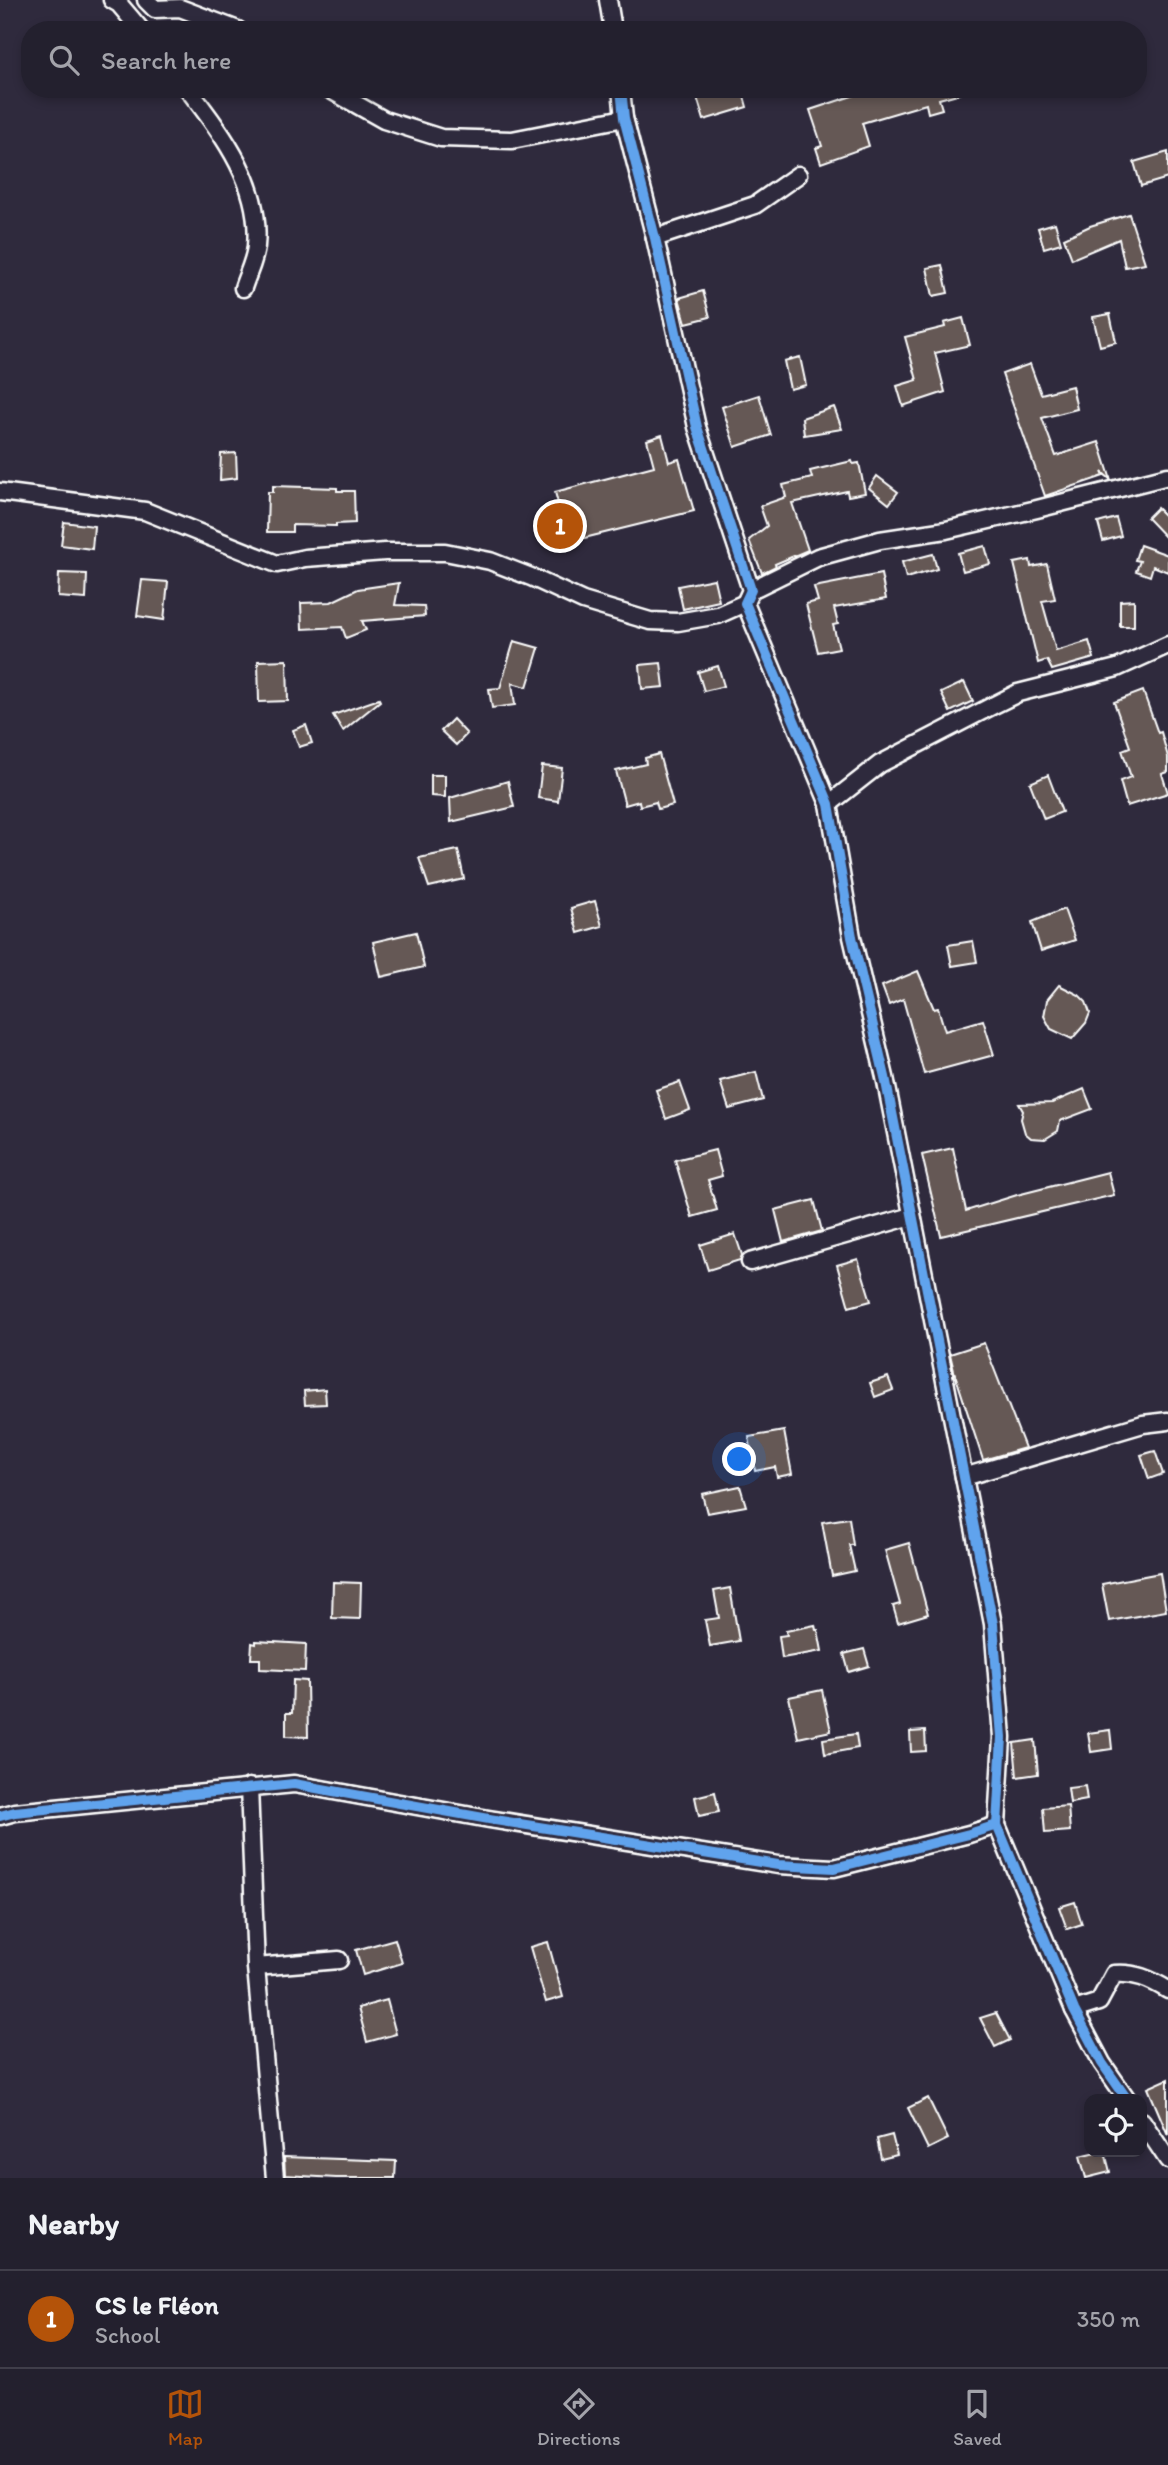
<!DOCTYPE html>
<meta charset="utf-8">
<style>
:root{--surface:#23202e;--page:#2f2d3a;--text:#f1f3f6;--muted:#a3a3aa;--line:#403e4a;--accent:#b45309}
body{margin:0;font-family:Itim,sans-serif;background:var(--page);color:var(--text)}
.controls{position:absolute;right:21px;bottom:21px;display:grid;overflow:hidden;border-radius:14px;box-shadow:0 4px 10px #0003}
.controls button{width:63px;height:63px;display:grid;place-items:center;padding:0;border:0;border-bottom:2px solid var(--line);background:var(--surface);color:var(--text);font:35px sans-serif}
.you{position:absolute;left:740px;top:1460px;width:24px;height:24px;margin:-18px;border:5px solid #fff;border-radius:50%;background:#1a73e8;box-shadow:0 0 0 10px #1a73e833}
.badge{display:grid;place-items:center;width:46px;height:46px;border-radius:50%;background:var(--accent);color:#fff;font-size:23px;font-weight:700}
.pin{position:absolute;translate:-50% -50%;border:4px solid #fff;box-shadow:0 2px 7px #0006}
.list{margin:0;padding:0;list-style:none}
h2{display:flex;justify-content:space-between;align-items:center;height:91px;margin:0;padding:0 28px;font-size:30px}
h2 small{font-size:23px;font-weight:400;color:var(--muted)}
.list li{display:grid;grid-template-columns:46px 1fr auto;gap:21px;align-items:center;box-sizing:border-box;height:98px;padding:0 28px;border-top:2px solid var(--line)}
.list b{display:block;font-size:26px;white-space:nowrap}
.list p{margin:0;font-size:23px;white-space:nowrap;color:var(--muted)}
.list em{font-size:23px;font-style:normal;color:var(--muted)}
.icon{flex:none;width:38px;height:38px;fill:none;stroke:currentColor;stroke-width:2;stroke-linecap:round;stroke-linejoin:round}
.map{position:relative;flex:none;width:1168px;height:2178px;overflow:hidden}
.search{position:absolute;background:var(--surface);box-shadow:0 4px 10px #0003;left:21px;right:21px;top:21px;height:77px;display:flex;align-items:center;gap:18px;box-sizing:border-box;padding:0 24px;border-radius:28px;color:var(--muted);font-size:26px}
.sheet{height:189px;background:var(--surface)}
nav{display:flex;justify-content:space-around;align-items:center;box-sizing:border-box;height:98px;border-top:2px solid var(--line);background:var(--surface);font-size:19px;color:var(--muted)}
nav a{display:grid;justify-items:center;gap:4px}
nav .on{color:var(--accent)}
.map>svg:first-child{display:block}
.building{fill:#655854;stroke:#fff;stroke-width:2}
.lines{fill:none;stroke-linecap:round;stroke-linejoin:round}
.street-casing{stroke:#fff;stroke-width:21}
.street{stroke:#2f2a3d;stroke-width:16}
.cycleway-casing{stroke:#2f2a3d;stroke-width:15}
.cycleway{stroke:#60a3ed;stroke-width:10}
</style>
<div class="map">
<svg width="1168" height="2178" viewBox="0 0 1168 2178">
<rect width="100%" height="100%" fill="#2f2a3d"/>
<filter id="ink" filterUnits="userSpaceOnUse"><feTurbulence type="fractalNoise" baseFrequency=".0143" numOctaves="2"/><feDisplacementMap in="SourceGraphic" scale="14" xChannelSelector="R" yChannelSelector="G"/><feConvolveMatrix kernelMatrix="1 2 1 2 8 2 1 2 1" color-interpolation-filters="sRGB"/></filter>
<g filter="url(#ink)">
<g class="building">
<path d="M711,89H742L747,107L704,120L696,94Z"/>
<path d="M863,89H960L961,93L939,99L942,109L928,113L926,104L862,123L869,146L821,163L816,148L822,146L810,110L864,92Z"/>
<path d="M1168,152V178L1141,186L1134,162Z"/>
<path d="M1129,214L1145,263L1125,267L1119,239L1072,259L1064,238L1090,226Z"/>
<path d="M1055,223L1061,243L1044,248L1038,228Z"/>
<path d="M942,265L948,293L933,296L927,268Z"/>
<path d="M703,291L710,317L686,323L679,298Z"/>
<path d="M1110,314L1116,342L1100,346L1093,317Z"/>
<path d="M963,318L970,345L935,353L945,392L903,406L897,386L917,380L905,337L945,327L944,323Z"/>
<path d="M800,357L806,385L790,389L784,361Z"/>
<path d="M1030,364L1041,394L1072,386L1077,409L1042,418L1056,456L1099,442L1111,480L1102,472L1104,476L1045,496L1002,374Z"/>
<path d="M759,395L771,435L735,447L722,407Z"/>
<path d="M834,407L842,429L804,435L802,418Z"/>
<path d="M662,435L669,462L679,459L694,511L568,542L555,492L654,466L647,440Z"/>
<path d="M236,453L237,478L220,480L221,454Z"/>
<path d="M852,461L853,464L859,463L865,493L848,496L847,491L792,503L808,550L775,564L776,566L762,573L749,540L767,526L760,506L786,497L783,485L812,478L810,471Z"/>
<path d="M877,476L898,492L889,504L869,488Z"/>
<path d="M273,486L337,488V491H354L355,523L336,524V526L292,525V532H267L268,492H273Z"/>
<path d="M1157,508L1168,519V540L1147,518Z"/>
<path d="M1116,518L1121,536L1103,541L1098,523Z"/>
<path d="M64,522L94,526L92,549L61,545Z"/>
<path d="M1140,545L1168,555V572L1153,566L1150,576L1136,571L1140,561L1135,560Z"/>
<path d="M985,546L990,564L963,571L958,553Z"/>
<path d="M933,554L937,569L906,578L902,562Z"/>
<path d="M1030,560L1031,567L1047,564L1055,599L1042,601L1056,651L1089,641L1094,658L1052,670L1047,660L1038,663L1014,563Z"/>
<path d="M59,573L87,574L86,599L58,597Z"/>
<path d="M881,574L886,599L834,608L838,624L833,625L839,648L818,652L806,604L818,601L814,587Z"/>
<path d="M714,579L719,601L683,609L678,586Z"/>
<path d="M142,580L168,582L164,620L137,616Z"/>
<path d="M399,583L395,605L424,606L425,616L362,621L366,630L346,638L342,627L302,629L301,603L331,602L358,589Z"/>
<path d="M1134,600V626H1120V601Z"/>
<path d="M514,641L539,648L527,687L512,683L515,705L492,708L489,689L500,688Z"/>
<path d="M287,660L288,701L259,702L258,661Z"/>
<path d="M661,663L664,687L642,689L640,665Z"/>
<path d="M718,666L724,686L704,691L698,672Z"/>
<path d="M964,682L973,701L950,712L941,693Z"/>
<path d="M1143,691L1158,733L1161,732L1168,757V772L1162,774L1168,793L1127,806L1120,781L1131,777L1122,750L1130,747L1114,702Z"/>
<path d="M379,699L380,701L343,731L333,715Z"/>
<path d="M453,719L467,734L456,745L441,731Z"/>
<path d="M306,725L312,743L299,747L293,730Z"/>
<path d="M659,754L673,805L658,809L656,802L640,806L639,801L625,805L616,771L646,764L645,758Z"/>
<path d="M542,766L562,768L558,801L538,798Z"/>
<path d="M431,775H445V797L431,796Z"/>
<path d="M1048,775L1062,812L1044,819L1030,783Z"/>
<path d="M508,781L514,807L451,822L450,798Z"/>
<path d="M458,850L464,879L429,887L419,858Z"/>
<path d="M595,901L602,926L578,933L571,908Z"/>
<path d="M1064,909L1075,940L1041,951L1032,922Z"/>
<path d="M416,932L424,967L381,977L373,942Z"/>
<path d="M973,941L977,962L952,966L948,945Z"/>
<path d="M918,971L934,1009L938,1008L945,1031L983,1020L994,1055L924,1074L903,999L889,1005L882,986Z"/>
<path d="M1059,985L1079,995L1086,1002L1090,1013L1086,1023L1072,1039L1051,1029L1044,1016L1047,1000Z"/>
<path d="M756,1072L763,1100L729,1109L720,1081Z"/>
<path d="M680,1082L690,1110L666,1119L656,1090Z"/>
<path d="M1084,1089L1092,1109L1060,1121L1058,1131L1045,1139L1031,1138L1025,1133L1021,1119L1023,1111L1019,1104L1052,1103Z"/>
<path d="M953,1148L966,1211L1017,1195L1108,1172L1114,1195L941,1236L922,1155Z"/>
<path d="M715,1150L722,1176L708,1180L717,1210L692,1217L675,1160Z"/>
<path d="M814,1200L822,1231L783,1242L775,1210Z"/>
<path d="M735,1234L742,1255L740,1260L708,1270L700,1245Z"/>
<path d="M858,1259L871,1301L849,1307L837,1265Z"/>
<path d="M984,1343L1025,1448L983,1460L954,1371L950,1354Z"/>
<path d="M888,1377L893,1390L875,1397L870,1383Z"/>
<path d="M325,1389L326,1404L305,1405L304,1391Z"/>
<path d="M784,1431L792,1474L777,1477L775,1467L755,1471L749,1437Z"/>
<path d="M1155,1451L1163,1474L1149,1479L1141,1455Z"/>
<path d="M740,1486L746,1506L707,1513L702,1494Z"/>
<path d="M849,1518L853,1545H849L855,1571L832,1576L822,1522Z"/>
<path d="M909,1543L928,1614L898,1623L893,1606L900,1604L885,1550Z"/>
<path d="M1160,1573L1166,1611L1109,1621L1102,1584Z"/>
<path d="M333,1582L361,1583L360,1619L332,1618Z"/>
<path d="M730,1588L739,1641L710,1646L705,1620L719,1618L714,1591Z"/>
<path d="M815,1625L816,1630H818L822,1651L782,1658L779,1636L787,1635L786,1631Z"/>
<path d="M256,1641L306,1644L305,1671L260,1669V1659H251L252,1643L256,1644Z"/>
<path d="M864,1649L869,1666L849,1672L844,1654Z"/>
<path d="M293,1680L307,1681L308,1737L286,1736V1713H292Z"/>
<path d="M822,1690L831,1731L798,1738L789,1697Z"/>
<path d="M1110,1730L1112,1749L1091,1752L1088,1733Z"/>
<path d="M925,1731L926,1751L911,1752L910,1732Z"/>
<path d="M856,1734L858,1748L825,1754L823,1739Z"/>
<path d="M1035,1740L1038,1774L1017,1777L1014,1743Z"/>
<path d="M1085,1786L1087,1800L1070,1803L1068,1788Z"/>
<path d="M715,1792L719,1812L699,1816L695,1797Z"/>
<path d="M1068,1806L1070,1831L1045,1833L1043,1808Z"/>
<path d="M1075,1902L1082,1924L1067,1929L1059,1907Z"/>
<path d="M395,1939L402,1963L363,1975L356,1950Z"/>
<path d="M548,1942L563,1997L546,2002L530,1947Z"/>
<path d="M387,2000L396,2034L367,2042L358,2008Z"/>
<path d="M996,2013L1010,2040L995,2047L980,2018Z"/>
<path d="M1168,2079V2135L1148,2088Z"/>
<path d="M928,2098L948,2139L928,2149L908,2108Z"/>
<path d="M892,2135L897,2155L881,2159L877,2139Z"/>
<path d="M1097,2152H1105L1110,2172L1086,2178L1080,2156Z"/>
<path d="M284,2157L396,2161L395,2178H336L285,2175Z"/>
</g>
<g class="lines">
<g class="street-casing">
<g id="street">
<path d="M112,0L119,4L141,30"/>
<path d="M146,0L155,9L180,8L238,30"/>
<path d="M608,0L613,30"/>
<path d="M188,89C223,135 262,185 256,246C255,260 247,275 243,288"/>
<path d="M329,89L384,120L441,138L512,140L624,118"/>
<path d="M621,89L624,118L655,238L697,427L751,590L745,603L829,804L852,937L885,1077L993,1624L1002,1737L997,1825L1074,2010L1102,2063L1127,2099"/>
<path d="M655,238L755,205L798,175"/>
<path d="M0,492L145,511L277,564L305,558L385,552H445L490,561L531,577L583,601L650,621L678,622L718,615L745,603"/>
<path d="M751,590L818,557L880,540L946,530L1037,509L1168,476"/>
<path d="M829,804L880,764L992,706L1018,693L1117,668L1168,645"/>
<path d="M750,1262L912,1216"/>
<path d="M964,1477L1143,1424L1168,1421"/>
<path d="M249,1787L256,1967L275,2178"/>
<path d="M0,1816L15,1812L294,1784L489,1819L778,1865L834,1868L969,1834L997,1825"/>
<path d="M256,1967L339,1960"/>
<path d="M1074,2010L1099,2002L1114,1974C1134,1972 1150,1979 1168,1990"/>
<path d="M1142,2121L1168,2160"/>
</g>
</g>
<use href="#street" class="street"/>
<g class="cycleway-casing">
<g id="cycleway">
<path d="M621,89L624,118L655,238L697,427L751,590L745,603L829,804L852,937L885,1077L993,1624L1002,1737L997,1825L1074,2010L1102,2063L1127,2099"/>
<path d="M0,1816L15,1812L294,1784L489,1819L778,1865L834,1868L969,1834L997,1825"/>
</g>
</g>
<use href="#cycleway" class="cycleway"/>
</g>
</g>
</svg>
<div class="controls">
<button><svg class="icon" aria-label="locate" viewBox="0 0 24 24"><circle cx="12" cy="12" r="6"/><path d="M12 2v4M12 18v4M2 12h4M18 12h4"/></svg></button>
</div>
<div class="you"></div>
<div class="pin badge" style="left:560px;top:526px">1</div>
<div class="search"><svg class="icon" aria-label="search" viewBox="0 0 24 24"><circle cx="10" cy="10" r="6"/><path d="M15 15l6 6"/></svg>Search here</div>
</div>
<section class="sheet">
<h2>Nearby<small></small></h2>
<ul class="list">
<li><span class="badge">1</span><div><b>CS le Fléon</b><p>School</p></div><em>350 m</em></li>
</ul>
</section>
<nav>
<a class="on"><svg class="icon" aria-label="map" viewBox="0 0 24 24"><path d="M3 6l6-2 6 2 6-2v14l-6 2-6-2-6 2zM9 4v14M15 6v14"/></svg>Map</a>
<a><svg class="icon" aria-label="directions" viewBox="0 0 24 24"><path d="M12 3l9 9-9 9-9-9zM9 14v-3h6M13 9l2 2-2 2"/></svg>Directions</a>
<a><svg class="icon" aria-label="saved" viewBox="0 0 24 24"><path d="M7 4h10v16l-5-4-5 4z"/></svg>Saved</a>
</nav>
